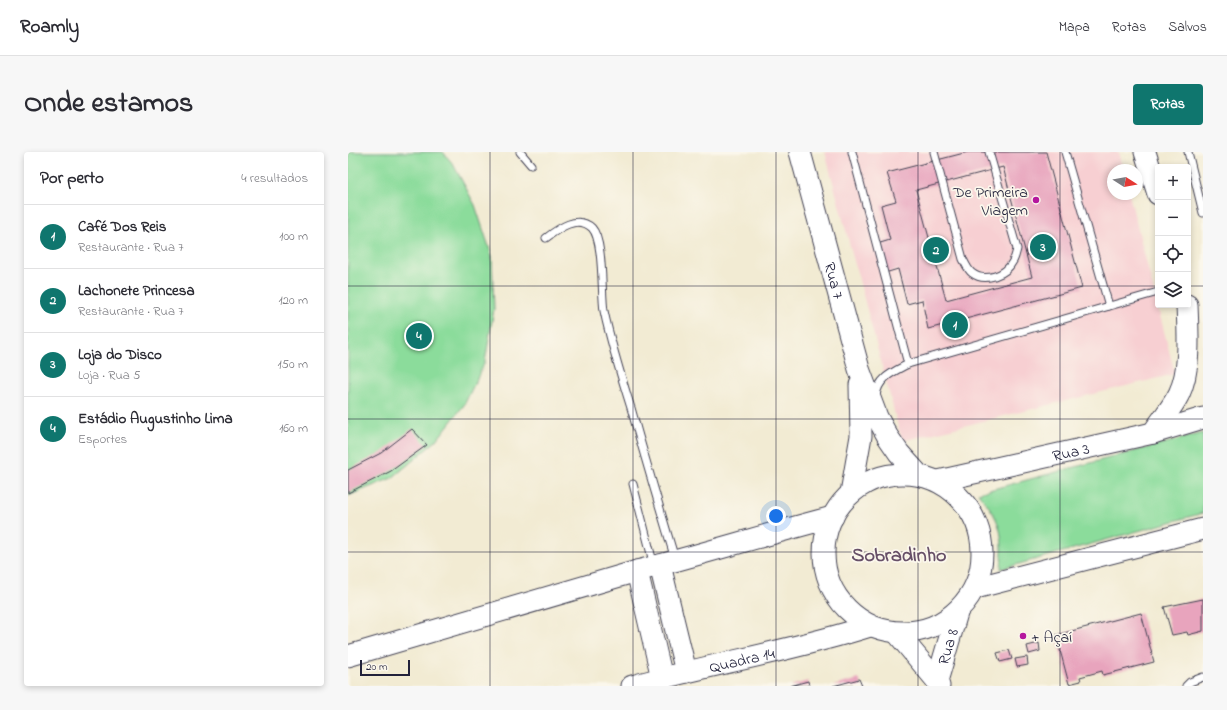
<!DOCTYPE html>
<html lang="pt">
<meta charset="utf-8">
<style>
:root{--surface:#fff;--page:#f7f7f7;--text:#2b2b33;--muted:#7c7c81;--line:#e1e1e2;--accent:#0f766e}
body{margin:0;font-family:"Indie Flower",sans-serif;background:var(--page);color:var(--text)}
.controls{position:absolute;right:12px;top:12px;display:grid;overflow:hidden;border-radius:4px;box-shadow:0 2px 6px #0003}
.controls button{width:36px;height:36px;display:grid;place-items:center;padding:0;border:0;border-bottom:1px solid var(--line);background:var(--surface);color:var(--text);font:20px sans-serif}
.compass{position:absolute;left:759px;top:12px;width:36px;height:36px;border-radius:50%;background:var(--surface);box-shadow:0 2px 6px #0003;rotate:101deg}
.scale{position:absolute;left:12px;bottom:10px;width:50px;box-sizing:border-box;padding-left:4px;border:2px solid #22223b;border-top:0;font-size:11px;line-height:14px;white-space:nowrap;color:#22223b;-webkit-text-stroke:3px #fbf7ec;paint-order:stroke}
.you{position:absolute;left:428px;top:364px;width:14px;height:14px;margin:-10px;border:3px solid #fff;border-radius:50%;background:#1a73e8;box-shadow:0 0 0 6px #1a73e833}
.badge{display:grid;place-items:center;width:26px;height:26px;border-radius:50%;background:var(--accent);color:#fff;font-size:13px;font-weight:700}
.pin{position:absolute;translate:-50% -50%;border:2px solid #fff;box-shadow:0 1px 4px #0006}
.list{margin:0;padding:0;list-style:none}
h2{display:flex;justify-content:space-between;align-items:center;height:52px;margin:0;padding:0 16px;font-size:17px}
h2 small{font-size:13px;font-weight:400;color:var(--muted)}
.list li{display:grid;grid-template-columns:26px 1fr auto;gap:12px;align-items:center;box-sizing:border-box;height:64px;padding:0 16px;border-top:1px solid var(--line)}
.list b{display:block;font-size:15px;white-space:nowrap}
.list p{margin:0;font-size:13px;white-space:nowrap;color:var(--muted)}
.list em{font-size:13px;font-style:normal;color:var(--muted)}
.icon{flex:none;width:22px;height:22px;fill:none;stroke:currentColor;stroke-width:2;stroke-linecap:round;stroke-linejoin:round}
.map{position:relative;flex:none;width:855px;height:534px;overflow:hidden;border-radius:4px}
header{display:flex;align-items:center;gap:24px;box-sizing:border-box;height:56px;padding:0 20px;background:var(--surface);border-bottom:1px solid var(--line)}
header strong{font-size:19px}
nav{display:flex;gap:22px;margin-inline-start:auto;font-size:14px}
.intro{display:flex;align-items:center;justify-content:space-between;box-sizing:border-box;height:96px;padding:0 24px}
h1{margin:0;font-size:28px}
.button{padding:10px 18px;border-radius:4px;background:var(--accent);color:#fff;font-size:14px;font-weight:700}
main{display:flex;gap:24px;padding:0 24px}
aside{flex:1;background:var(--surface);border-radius:4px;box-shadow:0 2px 6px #0003}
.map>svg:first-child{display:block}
.built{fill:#f7cfd2}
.green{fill:#8bdc9b;stroke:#567f6b}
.building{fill:#e8a4bd;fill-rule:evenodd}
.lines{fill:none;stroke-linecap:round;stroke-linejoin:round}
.lane-casing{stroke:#414052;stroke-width:9}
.secondary-casing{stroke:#414052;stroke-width:23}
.lane{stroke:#fff;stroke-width:7}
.secondary{stroke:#fff;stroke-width:21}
.grid{fill:none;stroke:#22223b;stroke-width:1;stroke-opacity:0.55}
.poi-dot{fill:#b5179e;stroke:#fbf7ec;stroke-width:1.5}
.labels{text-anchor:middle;stroke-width:3.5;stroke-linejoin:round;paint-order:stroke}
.poi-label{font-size:16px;fill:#22223b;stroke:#fbf7ec;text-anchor:end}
.street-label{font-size:16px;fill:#22223b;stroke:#fbf7ec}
.district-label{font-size:20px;font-weight:bold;fill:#675068;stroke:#fbf7ec}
</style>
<header>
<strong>Roamly</strong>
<nav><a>Mapa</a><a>Rotas</a><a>Salvos</a></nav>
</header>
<div class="intro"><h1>Onde estamos</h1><a class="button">Rotas</a></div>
<main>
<aside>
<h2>Por perto<small>4 resultados</small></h2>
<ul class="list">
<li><span class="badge">1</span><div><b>Café Dos Reis</b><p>Restaurante · Rua 7</p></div><em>100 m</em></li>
<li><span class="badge">2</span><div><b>Lachonete Princesa</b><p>Restaurante · Rua 7</p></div><em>120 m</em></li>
<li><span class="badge">3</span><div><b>Loja do Disco</b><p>Loja · Rua 5</p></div><em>150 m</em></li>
<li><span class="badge">4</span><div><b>Estádio Augustinho Lima</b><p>Esportes</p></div><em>160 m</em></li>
</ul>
</aside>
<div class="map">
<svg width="855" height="534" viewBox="0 0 855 534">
<rect width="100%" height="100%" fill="#fbf7ec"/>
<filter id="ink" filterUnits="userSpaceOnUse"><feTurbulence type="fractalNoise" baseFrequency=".025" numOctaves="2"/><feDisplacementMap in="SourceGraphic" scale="8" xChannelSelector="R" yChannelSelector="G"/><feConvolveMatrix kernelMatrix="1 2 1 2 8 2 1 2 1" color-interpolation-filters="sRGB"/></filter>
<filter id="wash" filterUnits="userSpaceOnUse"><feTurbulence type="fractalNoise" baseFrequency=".012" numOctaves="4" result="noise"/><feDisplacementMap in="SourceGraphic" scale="16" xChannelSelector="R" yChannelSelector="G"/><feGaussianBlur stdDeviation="0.9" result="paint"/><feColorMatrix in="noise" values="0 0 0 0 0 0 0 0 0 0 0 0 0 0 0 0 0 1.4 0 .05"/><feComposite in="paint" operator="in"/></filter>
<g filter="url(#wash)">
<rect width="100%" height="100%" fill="#f2ebd3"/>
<path class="built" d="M477,0H771L775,18H765V42H781L827,222L554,289Z"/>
<g class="green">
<path d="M0,0H95L105,12L127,53L144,104L146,157L137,210L116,253L88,289L44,326L0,344Z"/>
<path d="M855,281V361L653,417C656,381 653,368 630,341Z"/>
</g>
<g id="blocks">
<g class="building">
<path d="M620,0H698L734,136L580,177L574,148L559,152L550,117L537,121L529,92L542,88L533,53L548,49L539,21ZM655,15L684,125L598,148L568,38Z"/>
<path d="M64,277L79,293L43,319L0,341V318L33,301Z"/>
<path d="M855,447V479L840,483L839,480L824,483L816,455Z"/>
<path d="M793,461L806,510L755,523L754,519L732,525L733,529L721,532L708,483Z"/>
<path d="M691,491L692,499L681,502L679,494Z"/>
<path d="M661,498L664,507L652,510L649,501Z"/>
<path d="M679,505L680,513L669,515L667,507Z"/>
<path d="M511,527L514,534H485Z"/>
<path d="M460,529L461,534H442Z"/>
</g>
</g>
</g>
<g filter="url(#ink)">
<use href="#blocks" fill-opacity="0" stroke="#414052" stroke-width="1"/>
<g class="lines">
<g class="lane-casing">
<g id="lane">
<path d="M172,0L183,13"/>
<path d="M504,0L560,212"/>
<path d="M586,0L615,107C617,111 620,118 624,121C637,131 658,123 665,109C667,106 668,101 669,97L641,0"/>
<path d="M717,0L761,154"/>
<path d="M840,0L855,61"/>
<path d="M198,86C210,77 229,62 244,76C256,89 253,140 256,159C263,192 273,224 283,256C297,306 312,357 327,407"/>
<path d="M528,244C530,226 545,220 560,212L810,140"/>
<path d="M285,332L306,414"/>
<path d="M838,534L842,530L855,525"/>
</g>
</g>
<g class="secondary-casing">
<g id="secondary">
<path id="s1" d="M452,0L511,217L529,265L540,285L551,301L571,323"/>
<path d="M797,0L810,42"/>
<path d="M805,281C813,268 824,256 831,242C843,217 840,180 839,153"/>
<circle cx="555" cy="401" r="79"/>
<path id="s2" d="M590,329L805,281L855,266"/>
<path d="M503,341L513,284L512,233"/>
<path d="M312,413L338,520"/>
<path d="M289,419L314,526"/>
<path d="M627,436L855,377"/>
<path d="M549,481L589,529L591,534"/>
<path d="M0,504L289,419C355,402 419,382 485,365"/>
<path id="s3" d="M589,529L609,461"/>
<path id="s4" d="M284,534C363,512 444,499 522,474"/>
</g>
</g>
<use href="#lane" class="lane"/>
<use href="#secondary" class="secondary"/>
</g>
</g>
<path class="grid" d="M142,0V534M285,0V534M428,0V534M570,0V534M712,0V534M0,134H810M840,134H855M0,267H855M0,400H855"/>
<g class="poi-dot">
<circle cx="688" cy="48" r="4"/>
<circle cx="675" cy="484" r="4"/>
</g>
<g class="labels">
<g class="poi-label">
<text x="680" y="45">De Primeira<tspan x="680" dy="18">Viagem</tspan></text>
<text x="683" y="490" text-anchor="start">+ Açaí</text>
</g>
<g class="street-label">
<text dy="6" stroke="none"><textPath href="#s1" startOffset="133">Rua 7</textPath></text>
<text dy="6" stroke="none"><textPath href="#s2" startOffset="136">Rua 3</textPath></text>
<text dy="6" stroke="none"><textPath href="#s3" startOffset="36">Rua 8</textPath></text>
<text dy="6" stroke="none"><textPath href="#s4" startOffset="113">Quadra 14</textPath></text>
</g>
<g class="district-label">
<text x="551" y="409">Sobradinho</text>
</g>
</g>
</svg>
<div class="controls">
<button>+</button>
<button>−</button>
<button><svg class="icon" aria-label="locate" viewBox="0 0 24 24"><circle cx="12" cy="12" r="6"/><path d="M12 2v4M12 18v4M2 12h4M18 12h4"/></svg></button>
<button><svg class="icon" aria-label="layers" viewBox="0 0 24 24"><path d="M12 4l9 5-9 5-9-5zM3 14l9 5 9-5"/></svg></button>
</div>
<svg class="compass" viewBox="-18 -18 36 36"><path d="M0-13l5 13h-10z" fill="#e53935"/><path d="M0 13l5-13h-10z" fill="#7c7c81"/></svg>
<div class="scale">20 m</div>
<div class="you"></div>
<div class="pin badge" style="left:607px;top:173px">1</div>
<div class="pin badge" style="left:588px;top:98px">2</div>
<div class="pin badge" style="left:695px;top:95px">3</div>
<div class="pin badge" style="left:71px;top:184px">4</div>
</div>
</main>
